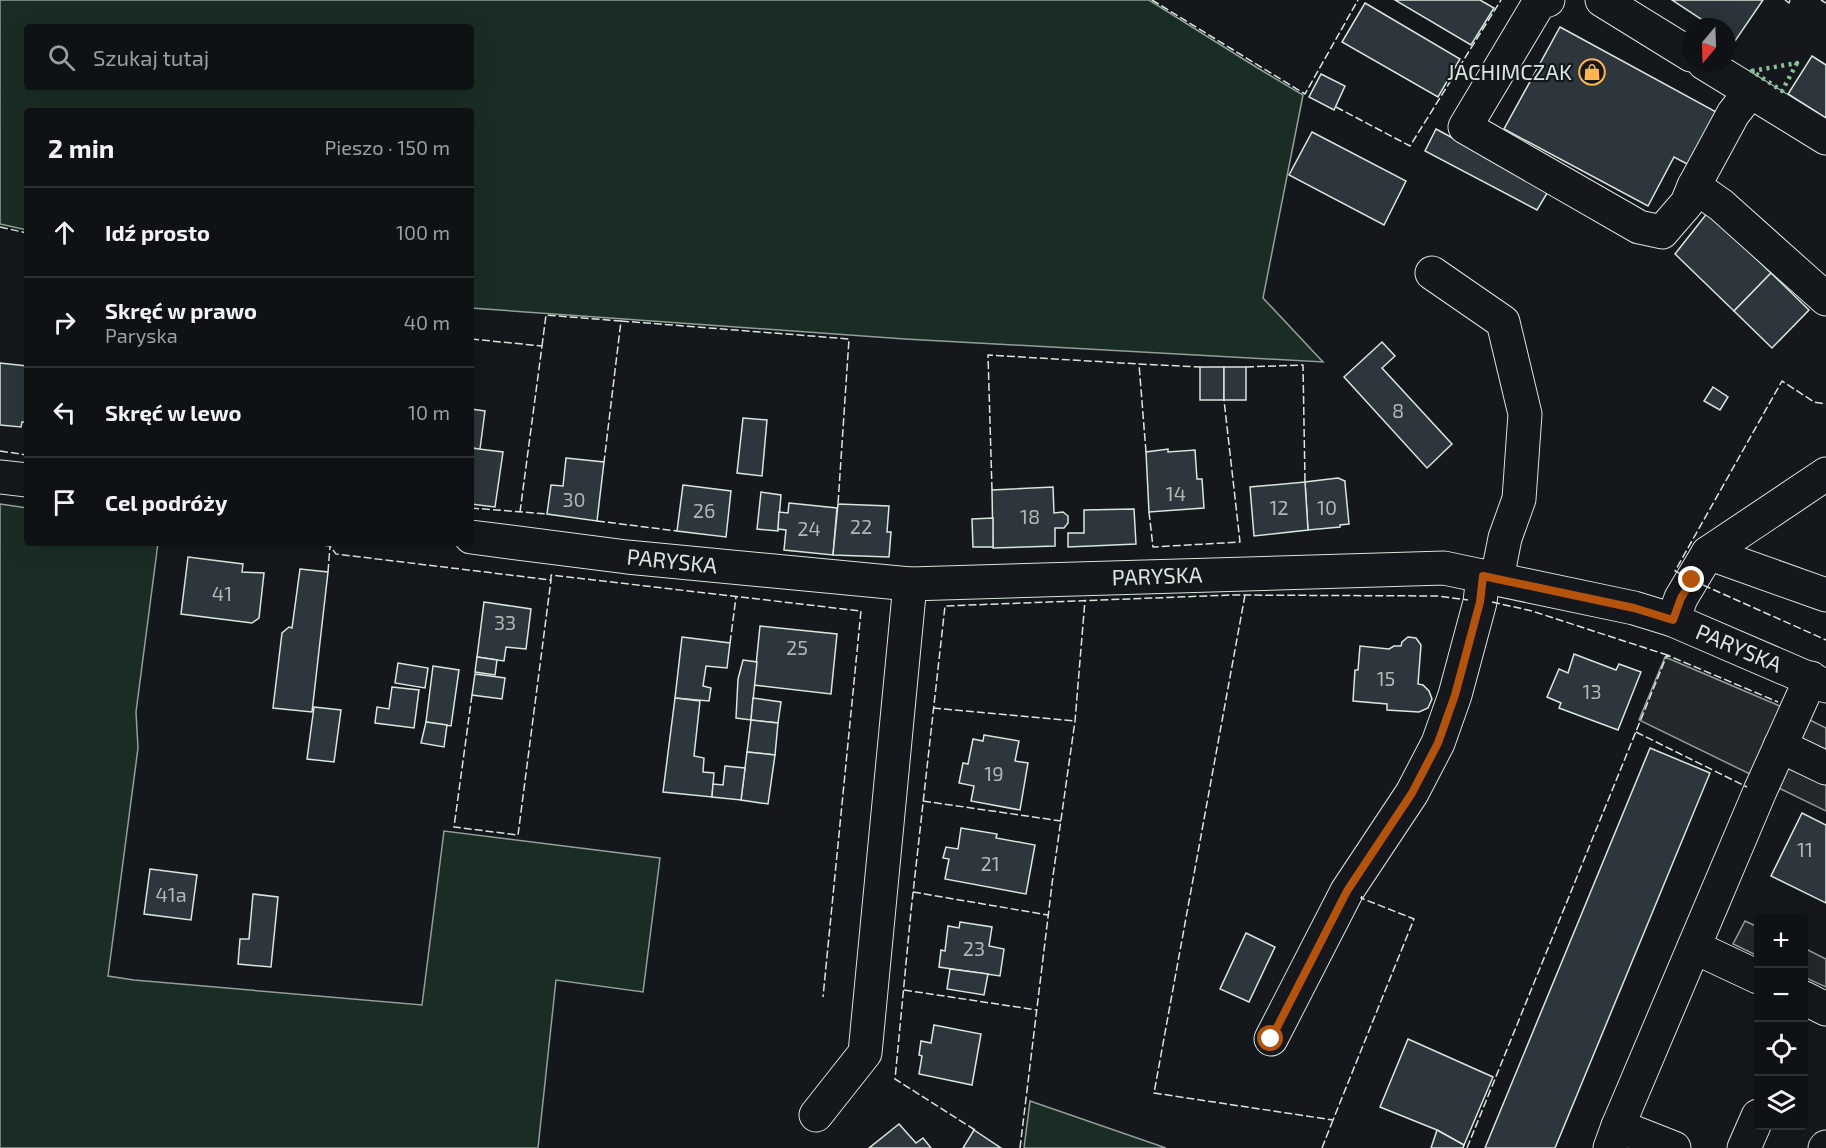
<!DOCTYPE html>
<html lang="pl">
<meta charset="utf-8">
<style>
:root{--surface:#0f1215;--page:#1d2022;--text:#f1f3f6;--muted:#9b9ea0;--line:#2f3234}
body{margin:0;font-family:"Exo 2",sans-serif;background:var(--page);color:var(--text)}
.controls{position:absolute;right:18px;bottom:18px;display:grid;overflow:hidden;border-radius:6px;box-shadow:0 6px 24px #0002}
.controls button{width:54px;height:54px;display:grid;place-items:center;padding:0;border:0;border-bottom:2px solid var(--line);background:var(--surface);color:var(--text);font:30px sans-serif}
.compass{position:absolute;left:1682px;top:18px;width:54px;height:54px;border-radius:50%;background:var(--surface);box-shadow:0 6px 24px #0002;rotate:199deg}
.stop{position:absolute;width:18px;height:18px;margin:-14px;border:4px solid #b45309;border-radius:50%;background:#fff}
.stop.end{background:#b45309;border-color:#fff;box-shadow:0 2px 6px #0008}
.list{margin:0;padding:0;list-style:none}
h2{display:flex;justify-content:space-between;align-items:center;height:78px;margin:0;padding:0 24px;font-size:26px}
h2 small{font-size:20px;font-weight:400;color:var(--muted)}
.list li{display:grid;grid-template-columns:39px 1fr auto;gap:18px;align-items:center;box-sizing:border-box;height:90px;padding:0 24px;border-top:2px solid var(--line)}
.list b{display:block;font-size:22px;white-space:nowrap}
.list p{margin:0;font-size:20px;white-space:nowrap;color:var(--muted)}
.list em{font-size:20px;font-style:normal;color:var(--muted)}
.icon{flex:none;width:33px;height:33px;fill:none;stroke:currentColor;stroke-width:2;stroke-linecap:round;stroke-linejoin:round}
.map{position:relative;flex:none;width:1826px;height:1148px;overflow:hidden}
.search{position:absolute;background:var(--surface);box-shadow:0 6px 24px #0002;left:24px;top:24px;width:450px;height:66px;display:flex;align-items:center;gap:15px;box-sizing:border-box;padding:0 21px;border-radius:6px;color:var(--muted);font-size:22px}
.panel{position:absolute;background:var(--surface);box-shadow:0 6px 24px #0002;left:24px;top:108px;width:450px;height:438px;border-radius:6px}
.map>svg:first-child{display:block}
.green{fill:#1a2d24;stroke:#939e99;stroke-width:1.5;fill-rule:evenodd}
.parking{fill:#24282b;stroke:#939e99;stroke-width:1.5}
.building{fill:#2c363c;stroke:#d8e6dc;stroke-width:1.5}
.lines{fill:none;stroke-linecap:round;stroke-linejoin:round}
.minor-casing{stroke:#d8e6dc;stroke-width:35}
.minor{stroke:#14181c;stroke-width:33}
.hedge{stroke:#8ac095;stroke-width:4.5;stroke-dasharray:3 4.5;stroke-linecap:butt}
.fence{stroke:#d8e6dc;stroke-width:1.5;stroke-dasharray:8 3;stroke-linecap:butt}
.route{stroke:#b45309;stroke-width:8}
.labels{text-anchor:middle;stroke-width:4.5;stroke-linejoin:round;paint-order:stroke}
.number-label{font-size:20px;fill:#adbab4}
.poi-label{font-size:22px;fill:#d8e6dc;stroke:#14181c;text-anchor:end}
.street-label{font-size:22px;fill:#d8e6dc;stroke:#14181c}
</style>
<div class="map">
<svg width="1826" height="1148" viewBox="0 0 1826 1148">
<rect width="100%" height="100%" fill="#14181c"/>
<g class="green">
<path d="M0,0H1149L1256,67L1303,95L1263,298L1323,362L905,339L471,308V111H27V230L0,224ZM27,27H471V87H27Z"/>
<path d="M0,504L27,508V543H158L136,712L138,748L108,976L134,980L422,1005L444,831L660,858L643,992L556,980L538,1148H0Z"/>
<path d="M1030,1101L1166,1148H1024Z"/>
</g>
<g class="parking">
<path d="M1665,657L1796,713L1826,728V811L1639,720Z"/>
<path d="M1745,921L1758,927V956L1733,944Z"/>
<path d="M1804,948L1826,959V987L1804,977Z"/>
</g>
<g class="building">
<path d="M1395,0H1480L1494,8L1471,45Z"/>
<path d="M1672,0H1763L1735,41L1727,36V27H1713Z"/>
<path d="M1365,3L1460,59L1438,97L1342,42Z"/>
<path d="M1560,27L1718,113L1689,165L1674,157L1648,206L1504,129Z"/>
<path d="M1812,56L1826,65V118L1788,94Z"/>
<path d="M1321,74L1345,86L1334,110L1309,97Z"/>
<path d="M1436,129L1549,190L1537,210L1425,151Z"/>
<path d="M1312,132L1406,181L1384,225L1289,175Z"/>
<path d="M1708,212L1771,273L1734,311L1675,254Z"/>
<path d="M1771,273L1809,310L1772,348L1734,311Z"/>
<path d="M1382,342L1395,356L1382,368L1452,444L1427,468L1344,377Z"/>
<path d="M0,363L27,366V422H22L21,427L0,425Z"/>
<rect x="1200" y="367" width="24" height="33"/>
<rect x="1224" y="367" width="22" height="33"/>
<path d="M1713,387L1728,397L1720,410L1704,401Z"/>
<path d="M471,409L485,411L480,449L471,448Z"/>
<path d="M743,418L767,420L762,476L737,473Z"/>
<path d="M471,448L503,452L495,507L471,504Z"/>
<path d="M1168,449V452L1195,450L1197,479H1202L1204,508L1149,512L1146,452Z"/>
<path d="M566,458L604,462L597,521L547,514L551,485L563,486Z"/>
<path d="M1338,478L1345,481V483L1349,524L1340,525V527L1308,530L1305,482Z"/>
<path d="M1305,482L1308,530L1254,536L1250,487Z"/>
<path d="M683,485L731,491L726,537L677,531Z"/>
<path d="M1053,487L1054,513L1063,512L1068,516V523L1064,528H1055V546L993,548L992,490Z"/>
<path d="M761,492L781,495L778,531L757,529Z"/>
<path d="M789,503L837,508L833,555L784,550L786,530L778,529L779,512L788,513Z"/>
<path d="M838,504L889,506L887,532H891L889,557L833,555Z"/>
<path d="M1134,509L1136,544L1068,547V533H1084V510Z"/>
<path d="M993,518V547H973L972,519Z"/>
<path d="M188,557L243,564L242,572L264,573L259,618L252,623L181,614Z"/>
<path d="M300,569L328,572L312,712L273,708L282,633L289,627L292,628Z"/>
<path d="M484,602L531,609L526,649L506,647L504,661L477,657Z"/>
<path d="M760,626L837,634L831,694L754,685Z"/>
<path d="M682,637L730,643L727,668L706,666L703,686L711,688L709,701L675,698Z"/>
<path d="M1408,637L1416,638L1421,645L1418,684L1423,685L1429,691L1432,699L1428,708L1419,712L1387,710V704L1353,701L1355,670H1358L1360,646L1389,649L1394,646H1401L1402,642Z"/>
<path d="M1574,654L1616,670L1619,664L1641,672L1618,730L1559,708L1561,703L1547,697L1559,669L1568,673Z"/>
<path d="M477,657L497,660L495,675L475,672Z"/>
<path d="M743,660L757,662L751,720L736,718L738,679Z"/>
<path d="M398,663L428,668L425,688L395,683Z"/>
<path d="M433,666L459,670L451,726L426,722Z"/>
<path d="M475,674L505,678L502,699L472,695Z"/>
<path d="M392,687L419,690L414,728L375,723L377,707L389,709Z"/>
<path d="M675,698L700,701L694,756L704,758L703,772L714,773L712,797L663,792Z"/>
<path d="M753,698L781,702L778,723L751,720Z"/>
<path d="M314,707L341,710L334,762L307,759Z"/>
<path d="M751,720L778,723L775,755L747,752Z"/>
<path d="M426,722L447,725L444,747L421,743Z"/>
<path d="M984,735L1019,741L1015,761L1028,763L1020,810L971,801L974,786L959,783L963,763L968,764L973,739L983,741Z"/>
<path d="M1650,748L1710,773L1555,1148H1485Z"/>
<path d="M747,752L775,755L768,804L741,800Z"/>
<path d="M725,766L745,768L741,800L712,797L713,784L723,785Z"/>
<path d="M1802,813L1826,825V903L1771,876Z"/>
<path d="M961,828L997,834L996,838L1035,845L1026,894L945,879L949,859L943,858L946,847L958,849Z"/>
<path d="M150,869L197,875L191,920L144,914Z"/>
<path d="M253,894L278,897L271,967L238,964L240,939H249Z"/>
<path d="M960,922L992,927L989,946L1004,949L1000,976L939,967L941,950L945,951L948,926L959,928Z"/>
<path d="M1246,933L1275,947L1249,1002L1220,989Z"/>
<path d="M950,969L988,974L984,995L947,989Z"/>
<path d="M934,1025L981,1034L972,1085L919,1074L922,1056L919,1055L921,1041L931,1043Z"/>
<path d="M1408,1039L1493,1077L1464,1145L1437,1130L1380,1107Z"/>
<path d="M899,1124L916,1143L923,1138L931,1148H869Z"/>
<path d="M974,1130L1001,1148H963Z"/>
<path d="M1437,1130L1464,1145L1463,1148H1431Z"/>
</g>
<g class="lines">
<g class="minor-casing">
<g id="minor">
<path d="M1548,0L1539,3L1465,127L1639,227L1662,232L1687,203L1694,186"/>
<path d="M1602,0L1691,55"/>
<path d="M1704,63L1826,138"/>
<path d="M1750,92L1733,114L1694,186L1721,205L1826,299"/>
<path d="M1432,273L1503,322L1525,414L1519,499L1505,538L1497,578"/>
<path d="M0,477L27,480"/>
<path d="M471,537L627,557L910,584L1444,568L1634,608L1673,620L1826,686"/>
<path d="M1708,553L1826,474"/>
<path d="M1673,620L1681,598L1708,553L1826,595"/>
<path d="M1780,746L1826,768"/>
<path d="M1694,947L1758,977"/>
<path d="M1804,998L1826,1009"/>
<path d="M1271,1039L1347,891L1412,793L1438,743L1455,695L1480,602L1483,576"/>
<path d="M816,1115L865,1053L910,584"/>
<path d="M1618,1126L1674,1148"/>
<path d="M1610,1148L1618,1126L1760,791L1811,678"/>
<path d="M1744,1148L1758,1116"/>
<path d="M1825,1148L1826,1147"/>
</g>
</g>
<use href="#minor" class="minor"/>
<path class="hedge" d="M1797,63L1782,91L1752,71Z"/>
<g class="fence">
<path d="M1152,0L1305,94L1358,0"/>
<path d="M1785,0L1789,3L1790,0"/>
<path d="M1821,0L1826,3"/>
<path d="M1336,107L1410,146L1501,0"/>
<path d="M0,227L27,233"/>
<path d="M621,321L849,339L838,504"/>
<path d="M471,339L542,346L520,512"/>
<path d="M542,346L546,315L621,321L604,462"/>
<path d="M1246,367L1303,365L1305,482"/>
<path d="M0,451L27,455"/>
<path d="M1146,452L1139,364L1200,367"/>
<path d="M992,490L988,355L1139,364"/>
<path d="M471,508L547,514"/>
<path d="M1149,512L1153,547L1240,542L1224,400"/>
<path d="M597,521L677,531"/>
<path d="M302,543L330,546L336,554L551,580V575L861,611L823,997"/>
<path d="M328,572L330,546"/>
<path d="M1681,574L1675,571L1782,381L1814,402L1826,404"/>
<path d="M1703,585L1826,640"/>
<path d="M1245,595L1154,1093L1333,1120L1414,919L1361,898L1362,896"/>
<path d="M1492,602L1532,611L1667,655"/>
<path d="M730,643L736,597"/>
<path d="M472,695L454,827L518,835L551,580"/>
<path d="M933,708L1075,721"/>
<path d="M1636,732L1747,787"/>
<path d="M923,801L1061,821"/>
<path d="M913,892L1048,915"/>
<path d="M904,990L1037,1010"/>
<path d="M975,1130L895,1079L911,911L945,606L1232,595L1438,596L1468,600"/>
<path d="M1020,1148L1053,876L1075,721L1085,600"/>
<path d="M1322,1148L1333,1120"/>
<path d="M1467,1148L1667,655L1778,702"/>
</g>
</g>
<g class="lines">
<path class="route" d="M1271,1039L1347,891L1412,793L1438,743L1455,695L1480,602L1483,576L1634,608L1673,620L1681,598L1692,580"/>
</g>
<defs>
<g id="shop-ring" transform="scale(1.35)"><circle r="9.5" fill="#14181c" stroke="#ffb74d" stroke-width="1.5"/><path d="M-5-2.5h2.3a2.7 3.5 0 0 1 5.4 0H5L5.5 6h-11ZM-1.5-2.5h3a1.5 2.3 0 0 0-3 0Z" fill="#ffb74d"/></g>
</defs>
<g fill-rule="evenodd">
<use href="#shop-ring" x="1592" y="72"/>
</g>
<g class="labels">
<g class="number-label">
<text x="1398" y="418">8</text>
<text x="1176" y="501">14</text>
<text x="574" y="507">30</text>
<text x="1279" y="515">12</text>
<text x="1327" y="515">10</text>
<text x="704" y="518">26</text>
<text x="1030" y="524">18</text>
<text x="861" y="534">22</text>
<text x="809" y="536">24</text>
<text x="222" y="601">41</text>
<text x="505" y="630">33</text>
<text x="797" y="655">25</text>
<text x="1386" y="686">15</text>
<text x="1592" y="699">13</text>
<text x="994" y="781">19</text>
<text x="1805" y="857">11</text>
<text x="990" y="871">21</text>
<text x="171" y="902">41a</text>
<text x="974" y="956">23</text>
</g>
<g class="poi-label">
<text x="1572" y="80">JACHIMCZAK</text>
</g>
<g class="street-label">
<text transform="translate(672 561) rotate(6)" y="8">PARYSKA</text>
<text transform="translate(1157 576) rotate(-2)" y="8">PARYSKA</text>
<text transform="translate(1739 648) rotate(23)" y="8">PARYSKA</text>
</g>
</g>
</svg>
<div class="controls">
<button>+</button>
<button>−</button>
<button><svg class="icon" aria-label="locate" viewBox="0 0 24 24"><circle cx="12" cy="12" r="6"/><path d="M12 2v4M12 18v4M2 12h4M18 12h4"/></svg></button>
<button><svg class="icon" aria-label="layers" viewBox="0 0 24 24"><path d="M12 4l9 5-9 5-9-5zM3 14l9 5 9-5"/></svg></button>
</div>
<svg class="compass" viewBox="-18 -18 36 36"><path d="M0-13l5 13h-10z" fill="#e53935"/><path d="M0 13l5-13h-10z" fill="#9b9ea0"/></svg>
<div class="stop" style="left:1271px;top:1039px"></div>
<div class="stop end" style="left:1692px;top:580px"></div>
<div class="search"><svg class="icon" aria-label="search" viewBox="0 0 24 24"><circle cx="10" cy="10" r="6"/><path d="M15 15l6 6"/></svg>Szukaj tutaj</div>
<section class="panel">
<h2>2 min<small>Pieszo · 150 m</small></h2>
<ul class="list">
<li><svg class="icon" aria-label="ahead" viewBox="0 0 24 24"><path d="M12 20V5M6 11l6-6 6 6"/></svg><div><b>Idź prosto</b></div><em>100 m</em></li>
<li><svg class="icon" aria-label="right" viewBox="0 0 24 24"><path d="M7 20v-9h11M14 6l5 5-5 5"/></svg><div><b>Skręć w prawo</b><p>Paryska</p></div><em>40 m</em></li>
<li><svg class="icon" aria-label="left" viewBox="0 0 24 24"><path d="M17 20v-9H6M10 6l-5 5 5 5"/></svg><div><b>Skręć w lewo</b></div><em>10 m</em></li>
<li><svg class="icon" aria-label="arrive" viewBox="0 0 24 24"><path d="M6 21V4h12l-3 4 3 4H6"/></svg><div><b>Cel podróży</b></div></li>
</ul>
</section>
</div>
